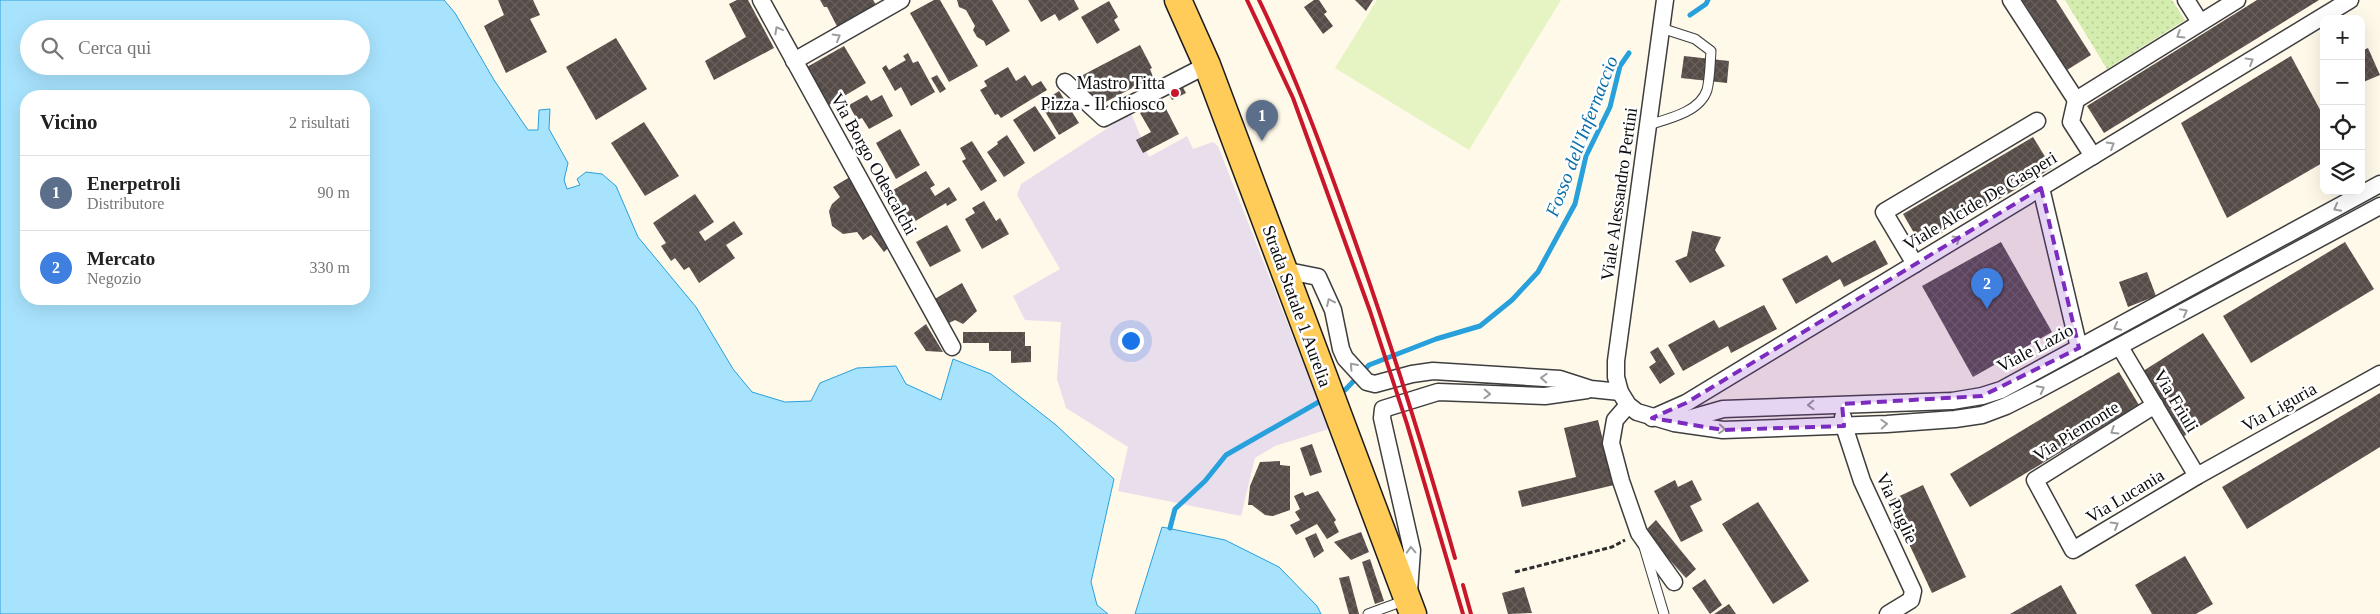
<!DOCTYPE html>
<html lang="it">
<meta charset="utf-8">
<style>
:root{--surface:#fff;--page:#f2f2f2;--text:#222;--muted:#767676;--line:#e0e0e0;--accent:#ea580c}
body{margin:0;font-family:Georgia,serif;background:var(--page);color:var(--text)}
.controls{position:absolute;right:15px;top:15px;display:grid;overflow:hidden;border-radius:10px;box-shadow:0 5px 20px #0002}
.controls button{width:45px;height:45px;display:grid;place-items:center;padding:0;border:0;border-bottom:1px solid var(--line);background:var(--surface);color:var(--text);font:25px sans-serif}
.you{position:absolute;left:1130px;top:340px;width:18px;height:18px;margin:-12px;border:4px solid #fff;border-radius:50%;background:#1a73e8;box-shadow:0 0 0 8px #1a73e833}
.badge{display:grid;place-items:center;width:32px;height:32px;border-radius:50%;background:var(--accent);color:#fff;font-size:16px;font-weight:700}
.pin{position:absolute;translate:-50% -41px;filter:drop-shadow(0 1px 2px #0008)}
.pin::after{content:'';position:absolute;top:26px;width:18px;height:15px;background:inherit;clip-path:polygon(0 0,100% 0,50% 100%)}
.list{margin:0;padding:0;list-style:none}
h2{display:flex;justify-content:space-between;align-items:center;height:65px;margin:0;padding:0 20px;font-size:21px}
h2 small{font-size:16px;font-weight:400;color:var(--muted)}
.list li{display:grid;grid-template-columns:32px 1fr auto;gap:15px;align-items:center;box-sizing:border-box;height:75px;padding:0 20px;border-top:1px solid var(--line)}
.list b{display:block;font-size:19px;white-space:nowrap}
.list p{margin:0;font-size:16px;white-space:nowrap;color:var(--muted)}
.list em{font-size:16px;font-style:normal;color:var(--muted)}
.icon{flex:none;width:28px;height:28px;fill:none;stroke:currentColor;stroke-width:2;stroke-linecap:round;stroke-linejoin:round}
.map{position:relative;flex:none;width:2380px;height:614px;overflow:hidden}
.search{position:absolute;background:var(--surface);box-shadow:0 5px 20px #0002;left:20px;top:20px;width:350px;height:55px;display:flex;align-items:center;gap:12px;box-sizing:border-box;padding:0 18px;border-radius:28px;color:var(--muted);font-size:19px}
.panel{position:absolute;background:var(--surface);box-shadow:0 5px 20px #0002;left:20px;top:90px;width:350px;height:215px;border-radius:20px}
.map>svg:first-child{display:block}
.industrial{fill:#e9deec}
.park{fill:url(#park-dots)}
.pitch{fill:#e6f3c2}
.water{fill:#a8e3fd;stroke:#27a0db;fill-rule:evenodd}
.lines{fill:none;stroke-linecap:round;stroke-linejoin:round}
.stream{stroke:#27a0db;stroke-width:5}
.building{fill:url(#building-cross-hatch)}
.lane-casing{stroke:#3e3e3e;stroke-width:11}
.street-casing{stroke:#3e3e3e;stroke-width:19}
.primary-casing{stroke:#1c1c1c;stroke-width:29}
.path{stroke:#2d2d2d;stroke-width:3;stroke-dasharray:5 2.5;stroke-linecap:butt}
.lane{stroke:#fff;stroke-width:9}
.street{stroke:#fff;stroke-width:16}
.primary{stroke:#ffcb59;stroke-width:26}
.rail{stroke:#c8162b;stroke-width:4}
.oneway{stroke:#9d9d9d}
.marked{fill:#7b2cbf;fill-opacity:0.2;stroke:#7b2cbf;stroke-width:4;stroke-dasharray:10 6;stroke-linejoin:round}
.poi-dot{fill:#c8162b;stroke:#fff;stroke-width:2}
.labels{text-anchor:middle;stroke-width:5;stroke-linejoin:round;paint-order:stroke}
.poi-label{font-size:18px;fill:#0b0b0b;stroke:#fff;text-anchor:end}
.street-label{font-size:18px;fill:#0b0b0b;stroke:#fff}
.water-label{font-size:19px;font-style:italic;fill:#096ea8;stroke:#fff}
</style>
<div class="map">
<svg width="2380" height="614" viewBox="0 0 2380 614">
<defs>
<pattern id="park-dots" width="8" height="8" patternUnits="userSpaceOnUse" patternTransform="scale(1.25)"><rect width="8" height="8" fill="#d4edaf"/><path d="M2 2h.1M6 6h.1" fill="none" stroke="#b5ca95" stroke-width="1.8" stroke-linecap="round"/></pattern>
<pattern id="building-cross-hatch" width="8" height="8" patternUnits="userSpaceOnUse" patternTransform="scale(1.25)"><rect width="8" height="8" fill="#554b47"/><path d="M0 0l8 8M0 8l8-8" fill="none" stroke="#68605d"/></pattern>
</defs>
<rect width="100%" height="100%" fill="#fff9e9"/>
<path class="industrial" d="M1131,113L1149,157L1187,136L1193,149L1213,142L1218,146L1329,429L1275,446L1255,458L1241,516L1118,491L1128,447L1066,408L1057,379L1061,322L1025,320L1013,296L1060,269L1017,195L1021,184Z"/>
<path class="park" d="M2065,0H2172L2185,20L2107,69Z"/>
<path class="pitch" d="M1377,0H1561L1469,150L1335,68Z"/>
<g class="water">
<path d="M0,0H444L455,13L494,80L528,130H538L539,110L550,109L549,129L568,163L564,180L567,189L580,185L577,179L586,172L602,174L616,186L638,237L696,307L733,369L752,392L785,402L811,401L820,383L857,368L896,366L906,384L941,400L953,359L991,374L1056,425L1114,479L1091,582L1097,605L1108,614H0ZM29,29H361V66H29ZM26,96H364V299H26Z"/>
<path d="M1162,527L1225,540L1279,567L1317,606L1321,614H1135Z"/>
</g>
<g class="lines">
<g class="stream">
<path d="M1690,15L1706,4L1708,0"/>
<path d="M1339,392L1345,390L1369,365L1436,339L1480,326L1512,300L1538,272L1575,204L1586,156L1610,107L1620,66L1629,53"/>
<path d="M1170,528L1175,509L1205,481L1226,455L1324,399"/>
</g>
</g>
<g class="building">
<path d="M498,0H533L540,15L530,19L547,52L506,73L484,26L504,15Z"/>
<path d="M737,0H748L774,48L714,80L705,61L746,37L729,4Z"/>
<path d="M820,0H873L878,8L839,30L827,7H824Z"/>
<path d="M934,0H940L978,66L949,82L910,13Z"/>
<path d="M957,0H992L1010,31L986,46L984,41L977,37L973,30L975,26L966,10L959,7Z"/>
<path d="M1028,0H1074L1079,9L1059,21L1055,14L1041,22Z"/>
<path d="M1314,0H1319L1327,12L1324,14L1333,26L1323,34L1304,7Z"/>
<path d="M1355,0H1373L1366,11Z"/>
<path d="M2022,0H2056L2091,55L2067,70Z"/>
<path d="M2257,0H2319L2104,133L2087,106Z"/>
<path d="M1109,1L1118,17L1114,20L1120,30L1097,44L1081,17Z"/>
<path d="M616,38L647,89L596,120L566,67Z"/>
<path d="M1140,45L1152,68L1150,69L1153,77L1100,105L1096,97L1093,98L1081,76Z"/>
<path d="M844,46L866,83L829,105L807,67Z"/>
<path d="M2368,48L2380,75L2361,83V51Z"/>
<path d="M908,53L913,63L918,61L935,92L911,106L901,87L895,91L882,68L886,65L889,70L906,60L903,56Z"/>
<path d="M1684,56L1729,61L1727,83L1681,78Z"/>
<path d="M2291,56L2324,117V162L2227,218L2181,123Z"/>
<path d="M1008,67L1016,81L1025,75L1032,86L1041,81L1047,90L1001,118L998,114L995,115L980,90L987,86L984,81Z"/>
<path d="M937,75L946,89L940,93L931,78Z"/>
<path d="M1181,84L1186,93L1172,100L1167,91Z"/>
<path d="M1059,91L1079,123L1059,135L1040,103Z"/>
<path d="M867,95L871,101L882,95L893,116L869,129L862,118L857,120L849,105Z"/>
<path d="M1162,101L1179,134L1143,153L1136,140L1151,132L1140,113Z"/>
<path d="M1035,106L1056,138L1034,152L1013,120Z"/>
<path d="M644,122L679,176L645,196L611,143Z"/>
<path d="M900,129L920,165L896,179L876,143Z"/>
<path d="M1007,135L1025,163L1004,177L987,152L998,144L997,142Z"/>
<path d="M2033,137L2052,168L1921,245L1903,214Z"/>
<path d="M972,141L997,181L981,191L962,161L966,159L960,148Z"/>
<path d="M926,171L935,185L930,188L935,196L949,187L957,200L947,206L946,203L907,226L888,193Z"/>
<path d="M850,177L889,247L884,252L871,235L863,240L857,232L843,234L832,226L829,211L832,204L840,197L833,187Z"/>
<path d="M695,194L714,222L699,232L705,241L734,221L743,234L726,245L735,258L699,283L689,267L684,270L675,258L671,261L661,246L666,243L653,223Z"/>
<path d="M984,201L996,221L1000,218L1009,234L982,249L965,219L975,213L972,208Z"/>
<path d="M947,225L961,251L930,267L916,242Z"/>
<path d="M1692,231L1721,237L1715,250L1725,266L1690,283L1675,261L1687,256Z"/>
<path d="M1875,240L1888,264L1844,287L1840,279L1796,304L1782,279L1827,255L1832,263Z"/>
<path d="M2001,242L2052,332L1973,377L1922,286Z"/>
<path d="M2345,242L2374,289L2251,363L2223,316Z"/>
<path d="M2147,272L2156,296L2128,307L2119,282Z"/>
<path d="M962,283L977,311L963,324L955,320L945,325L933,300Z"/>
<path d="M1764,305L1777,329L1731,353L1728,346L1683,371L1668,345L1714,320L1719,328Z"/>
<path d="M926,324L943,352L926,351L914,333Z"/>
<path d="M963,332H1025V346H1031V362L1011,363V351H989V343H963Z"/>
<path d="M2203,333L2245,398L2181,438L2140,373Z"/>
<path d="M1658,347L1675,374L1660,384L1649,367L1656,362L1650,352Z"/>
<path d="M2119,372L2139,405L1970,507L1950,474Z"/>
<path d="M2380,393V447L2247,529L2222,487Z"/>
<path d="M1598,420L1614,485L1522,507L1518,491L1576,477L1564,428Z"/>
<path d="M1312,444L1322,472L1310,476L1300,448Z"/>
<path d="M1280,461V465L1290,466V510L1273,516L1265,515L1252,505H1248L1250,486L1260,462Z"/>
<path d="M1675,480L1678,487L1692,480L1702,500L1690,506L1703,531L1681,542L1654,491Z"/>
<path d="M1923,485L1966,577L1932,593L1889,501Z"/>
<path d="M1318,491L1336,520L1334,522L1339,532L1327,539L1317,524L1296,535L1290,525L1300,520L1295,512L1300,509L1294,496L1303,492L1305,496Z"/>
<path d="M1758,502L1809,581L1773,604L1722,524Z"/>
<path d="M1656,520L1696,569L1686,578L1644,532Z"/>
<path d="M1361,532L1369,552L1351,560L1334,542Z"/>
<path d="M1316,533L1324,551L1314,558L1305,538Z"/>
<path d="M2185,556L2213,604L2196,614H2152L2135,585Z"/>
<path d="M1370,559L1384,601L1375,604L1362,562Z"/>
<path d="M1349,576L1359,614H1349L1339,578Z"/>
<path d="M1705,579L1722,605L1710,614L1692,588Z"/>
<path d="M2061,585L2077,614H2010Z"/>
<path d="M1524,587L1532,613L1508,614L1502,593Z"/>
<path d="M1729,604L1736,614H1714Z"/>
</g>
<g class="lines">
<g class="lane-casing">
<g id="lane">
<path d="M1648,125C1668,119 1700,112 1707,90C1710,78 1710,64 1711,51L1695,39L1661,28"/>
<path d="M1644,547L1664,614"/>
<path d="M1368,614L1406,600"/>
</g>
</g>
<g class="street-casing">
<g id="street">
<path d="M761,0L952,347"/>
<path d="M1665,0L1616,361V377L1620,392L1628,405L1637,412L1674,423L1723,430L1887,424L1955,419L1982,415L2006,406L2038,390L2380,206"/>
<path d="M2011,0L2076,100"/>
<path d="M2186,0L2200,22"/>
<path d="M794,61L901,0"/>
<path d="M1065,82L1104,118L1207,65"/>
<path d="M2093,156L2071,122L2076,100L2237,0"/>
<path d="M2041,188L2079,348"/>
<path d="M1915,264L1884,212L2037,121"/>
<path d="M1283,270L1318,277L1333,310L1341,349L1345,358L1367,382L1375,384L1412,374L1433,371L1560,379L1591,389L1620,392"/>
<path d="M2120,347L2197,476"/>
<path d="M1628,405L1615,420L1611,443L1621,481L1639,533L1674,582"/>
<path d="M2155,405L2035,480L2073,550L2197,476L2380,374"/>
<path d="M1843,417L1844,426L1862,481L1913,591L1911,600L1888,614"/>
<path d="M1652,418L1686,403L2350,0"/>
<path d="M1681,421L1723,409L1952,401L1982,396L2001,390L2380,184"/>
<path d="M1409,592L1412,550L1382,418L1383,409L1438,392L1545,396L1587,390"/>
</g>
</g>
<g class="primary-casing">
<path id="primary" d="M1178,0L1207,65L1413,614"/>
</g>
<path class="path" d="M1515,572L1612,547L1625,540"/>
<use href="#lane" class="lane"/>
<use href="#street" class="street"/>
<use href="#primary" class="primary"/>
<g class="rail">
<path d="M1247,0L1293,98L1370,311L1407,424L1463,614"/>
<path d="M1259,0C1293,70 1319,140 1345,213C1386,327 1422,442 1455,558"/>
<path d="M1463,585L1471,614"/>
</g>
</g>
<defs><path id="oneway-chevron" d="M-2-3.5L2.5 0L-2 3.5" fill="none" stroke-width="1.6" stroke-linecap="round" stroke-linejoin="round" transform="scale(1.25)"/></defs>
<g class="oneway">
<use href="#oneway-chevron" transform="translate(778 30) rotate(-119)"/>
<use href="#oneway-chevron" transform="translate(2180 35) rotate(148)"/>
<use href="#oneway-chevron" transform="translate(837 37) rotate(-30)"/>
<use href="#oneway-chevron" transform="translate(2250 61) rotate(-31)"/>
<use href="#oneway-chevron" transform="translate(2111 145) rotate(-31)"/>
<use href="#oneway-chevron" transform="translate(2337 208) rotate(152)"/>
<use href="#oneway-chevron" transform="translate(1957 239) rotate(-31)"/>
<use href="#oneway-chevron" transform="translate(1330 302) rotate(-115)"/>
<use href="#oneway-chevron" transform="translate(2184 312) rotate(-28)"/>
<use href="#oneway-chevron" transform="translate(2117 327) rotate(152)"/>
<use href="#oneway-chevron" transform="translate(1353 366) rotate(-132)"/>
<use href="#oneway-chevron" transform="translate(1544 378) rotate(-177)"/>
<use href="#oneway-chevron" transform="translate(2041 389) rotate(-27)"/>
<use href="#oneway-chevron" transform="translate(1487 394) rotate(2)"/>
<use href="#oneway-chevron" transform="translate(1811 405) rotate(178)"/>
<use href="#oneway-chevron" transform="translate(1884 424) rotate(-3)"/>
<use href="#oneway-chevron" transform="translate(1722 429) rotate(4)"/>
<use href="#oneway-chevron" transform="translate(2114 431) rotate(148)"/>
<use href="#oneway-chevron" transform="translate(2115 525) rotate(-31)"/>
<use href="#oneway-chevron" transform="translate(1411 550) rotate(-92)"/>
</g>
<path class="marked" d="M2041,188L2079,348L1982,396L1842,404L1844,426L1723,430L1652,418L1686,403Z"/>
<circle class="poi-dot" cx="1175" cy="93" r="5"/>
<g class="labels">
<g class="poi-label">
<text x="1165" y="89">Mastro Titta<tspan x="1165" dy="21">Pizza - Il chiosco</tspan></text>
</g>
<g class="street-label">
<text transform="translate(874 164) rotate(61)" y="6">Via Borgo Odescalchi</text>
<text transform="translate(1619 194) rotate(-82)" y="6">Viale Alessandro Pertini</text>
<text transform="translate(1980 201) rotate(-31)" y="6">Viale Alcide De Gasperi</text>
<text transform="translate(1297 306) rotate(70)" y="6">Strada Statale 1 Aurelia</text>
<text transform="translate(2035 348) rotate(-28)" y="6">Viale Lazio</text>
<text transform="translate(2176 401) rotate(59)" y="6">Via Friuli</text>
<text transform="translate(2279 407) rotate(-29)" y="6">Via Liguria</text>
<text transform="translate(2076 431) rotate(-32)" y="6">Via Piemonte</text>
<text transform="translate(2125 496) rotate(-31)" y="6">Via Lucania</text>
<text transform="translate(1897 508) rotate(65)" y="6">Via Puglie</text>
</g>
<g class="water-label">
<text transform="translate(1581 136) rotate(-69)" y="7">Fosso dell'Infernaccio</text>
</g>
</g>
</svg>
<div class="controls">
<button>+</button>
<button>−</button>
<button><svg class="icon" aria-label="locate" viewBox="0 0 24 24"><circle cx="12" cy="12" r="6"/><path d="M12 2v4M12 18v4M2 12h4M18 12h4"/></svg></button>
<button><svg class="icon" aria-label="layers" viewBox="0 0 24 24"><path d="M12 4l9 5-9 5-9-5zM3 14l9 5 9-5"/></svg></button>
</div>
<div class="you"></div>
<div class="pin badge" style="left:1262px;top:141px;background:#5c6f8a">1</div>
<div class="pin badge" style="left:1987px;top:309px;background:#3f7fe0">2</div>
<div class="search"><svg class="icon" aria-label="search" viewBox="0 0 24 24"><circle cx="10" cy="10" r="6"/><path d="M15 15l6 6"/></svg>Cerca qui</div>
<section class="panel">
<h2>Vicino<small>2 risultati</small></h2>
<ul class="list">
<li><span class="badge" style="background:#5c6f8a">1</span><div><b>Enerpetroli</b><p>Distributore</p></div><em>90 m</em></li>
<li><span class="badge" style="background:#3f7fe0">2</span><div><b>Mercato</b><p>Negozio</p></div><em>330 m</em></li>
</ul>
</section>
</div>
